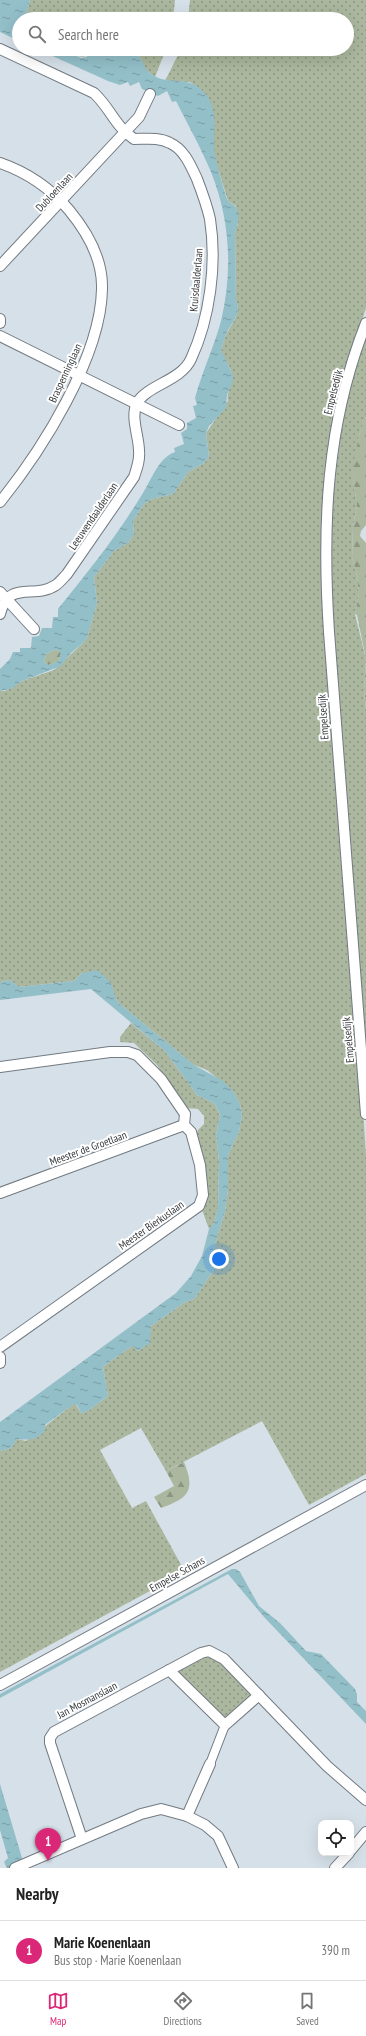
<!DOCTYPE html>
<meta charset="utf-8">
<style>
:root{--surface:#fff;--page:#f2f2f2;--text:#222;--muted:#767676;--line:#e0e0e0;--accent:#db2777}
body{margin:0;font-family:"PT Sans Narrow",sans-serif;background:var(--page);color:var(--text)}
.controls{position:absolute;right:12px;bottom:12px;display:grid;overflow:hidden;border-radius:8px;box-shadow:0 4px 16px #0002}
.controls button{width:36px;height:36px;display:grid;place-items:center;padding:0;border:0;border-bottom:1px solid var(--line);background:var(--surface);color:var(--text);font:20px sans-serif}
.you{position:absolute;left:219px;top:1259px;width:14px;height:14px;margin:-10px;border:3px solid #fff;border-radius:50%;background:#1a73e8;box-shadow:0 0 0 6px #1a73e833}
.badge{display:grid;place-items:center;width:26px;height:26px;border-radius:50%;background:var(--accent);color:#fff;font-size:13px;font-weight:700}
.pin{position:absolute;translate:-50% -33px;filter:drop-shadow(0 1px 2px #0008)}
.pin::after{content:'';position:absolute;top:21px;width:14px;height:12px;background:inherit;clip-path:polygon(0 0,100% 0,50% 100%)}
.list{margin:0;padding:0;list-style:none}
h2{display:flex;justify-content:space-between;align-items:center;height:52px;margin:0;padding:0 16px;font-size:17px}
h2 small{font-size:13px;font-weight:400;color:var(--muted)}
.list li{display:grid;grid-template-columns:26px 1fr auto;gap:12px;align-items:center;box-sizing:border-box;height:60px;padding:0 16px;border-top:1px solid var(--line)}
.list b{display:block;font-size:15px;white-space:nowrap}
.list p{margin:0;font-size:13px;white-space:nowrap;color:var(--muted)}
.list em{font-size:13px;font-style:normal;color:var(--muted)}
.icon{flex:none;width:22px;height:22px;fill:none;stroke:currentColor;stroke-width:2;stroke-linecap:round;stroke-linejoin:round}
.map{position:relative;flex:none;width:366px;height:1868px;overflow:hidden}
.search{position:absolute;background:var(--surface);box-shadow:0 4px 16px #0002;left:12px;right:12px;top:12px;height:44px;display:flex;align-items:center;gap:10px;box-sizing:border-box;padding:0 14px;border-radius:22px;color:var(--muted);font-size:15px}
.sheet{height:112px;background:var(--surface)}
nav{display:flex;justify-content:space-around;align-items:center;box-sizing:border-box;height:56px;border-top:1px solid var(--line);background:var(--surface);font-size:11px;color:var(--muted)}
nav a{display:grid;justify-items:center;gap:2px}
nav .on{color:var(--accent)}
.map>svg:first-child{display:block}
.grass{fill:url(#grass-dots)}
.forest{fill:url(#forest-firs)}
.water{fill:url(#water-ripples);fill-rule:evenodd}
.lines{fill:none;stroke-linecap:round;stroke-linejoin:round}
.pedestrian-casing{stroke:#727a82;stroke-width:10}
.minor-casing{stroke:#727a82;stroke-width:12}
.pedestrian{stroke:#fff;stroke-width:8}
.minor{stroke:#fff;stroke-width:10}
.labels{text-anchor:middle;stroke-width:4;stroke-linejoin:round;paint-order:stroke}
.street-label{font-size:11px;fill:#35393c;stroke:#fff}
</style>
<div class="map">
<svg width="366" height="1868" viewBox="0 0 366 1868">
<defs>
<pattern id="grass-dots" width="8" height="8" patternUnits="userSpaceOnUse"><rect width="8" height="8" fill="#abb79e"/><path d="M2 2h.1M6 6h.1" fill="none" stroke="#8c9682" stroke-width="1.8" stroke-linecap="round"/></pattern>
<pattern id="forest-firs" width="22" height="20" patternUnits="userSpaceOnUse"><rect width="22" height="20" fill="#abb79e"/><path d="M5 1l3.5 6h-7zM16 11l3.5 6h-7z" fill="#8c9682"/></pattern>
<pattern id="water-ripples" width="26" height="14" patternUnits="userSpaceOnUse"><rect width="26" height="14" fill="#93bfc9"/><path d="M2 4q2-2 4 0t4 0M15 11q2-2 4 0t4 0" fill="none" stroke="#799ca4"/></pattern>
</defs>
<rect width="100%" height="100%" fill="#d6e0e8"/>
<g class="grass">
<path d="M30,0H175L173,19H25Z"/>
<path d="M190,0H366V308L353,347L324,504L366,1155V1474L309,1505L262,1421L166,1471L141,1428L100,1450L132,1508L146,1501L185,1572L0,1672V1451L11,1448L17,1439L26,1441L75,1403L81,1413L88,1411L108,1396L103,1367L105,1365L131,1347H134L138,1351L149,1343L151,1326L185,1302L194,1299L218,1264L213,1251L225,1212L228,1190V1155L239,1132L242,1116L240,1104L233,1091L207,1070L194,1065L120,1004L113,995L112,985L82,973L74,981L19,987L10,980L0,982V691H5L22,681L54,670L83,643L87,638L97,603L94,577L114,551L129,542L134,533L133,521C149,496 145,501 173,494L188,472L204,463L209,457L206,433L228,401C226,392 233,386 232,376C232,367 223,359 221,350C223,344 225,336 228,331C234,320 241,313 236,300L235,232L238,224L236,206L228,201L215,159L201,90L190,82L165,81L181,49H347V19H188Z"/>
<path d="M61,49H101C81,60 82,58 61,49Z"/>
<path d="M120,49H166L155,77L145,69L140,57Z"/>
<path d="M366,333V417L359,436L353,479L357,505L353,527L352,558L357,575L359,594L355,614L366,659L364,690L366,710V1067L334,661L329,527L344,408Z"/>
<path d="M131,1023L165,1051L197,1095L215,1104L220,1116L216,1135L219,1160L218,1208L214,1223L209,1229L201,1207L196,1135L198,1130L204,1124V1116L198,1109L186,1108L157,1065L134,1043L120,1042V1037Z"/>
<path d="M206,1657L213,1658L218,1661L252,1696L224,1720L177,1672Z"/>
</g>
<g class="forest">
<path d="M366,417V525L361,531L360,536L366,543V710L364,690L366,659L357,615L355,614L359,594L357,575L352,558L353,527L357,505L353,479L354,461L359,436Z"/>
<path d="M56,649L61,653C60,661 55,664 48,665L44,662L46,654Z"/>
<path d="M184,1462C196,1492 188,1498 161,1508L154,1497L174,1486L166,1471Z"/>
</g>
<g class="water">
<path d="M0,0H30L25,19H19V41L0,32Z"/>
<path d="M37,49H61L81,58L86,57L101,49H120L140,57C143,61 144,67 147,70C164,89 185,72 204,92C222,112 210,137 216,160C218,168 225,195 228,201C230,203 233,204 235,206C241,213 238,225 235,233L236,300C242,313 233,321 227,332C225,337 223,344 221,350L233,375V381L227,395L226,408L209,426L206,433L209,457L204,463L188,472L173,494C145,501 149,496 133,521L134,533L129,542L114,551L94,577L97,603L87,638L83,643L71,653L61,666L22,681L11,689L0,691V669L10,659L13,652H20V648H31L32,637L39,636L42,628H52L53,617H58V609C90,569 121,531 147,486C154,473 161,457 175,452L174,448L184,444L181,433L187,429V423L196,418L193,406L197,405L195,398C202,372 214,347 221,321C233,271 230,219 211,172C201,148 188,125 176,101L172,102L167,91L158,96L142,89L139,82L130,86L128,82L120,85L108,81ZM56,649L61,653C60,661 55,664 48,665L44,662L46,654Z"/>
<path d="M97,970C101,974 108,978 111,984C115,992 113,996 120,1004L194,1065L223,1081L233,1091L240,1104L242,1116L239,1132L228,1155V1190L225,1212L213,1251L218,1264L194,1299L185,1302L151,1326L150,1343L138,1351L134,1347H131L105,1365L103,1367L108,1396L88,1411L81,1413L77,1405L74,1404L45,1425V1431C35,1441 31,1440 17,1439L11,1448L0,1451V1422L176,1293L191,1276L202,1256L209,1229L214,1223L218,1207L219,1160L216,1135L220,1115L215,1104L197,1095L165,1051L91,989L0,1000V982L10,980L19,987L74,981L82,973Z"/>
<path d="M232,1569H236L240,1572L259,1606L280,1623L306,1651L321,1654L355,1689L357,1694V1702L366,1711V1724L264,1617L228,1574L0,1698V1694Z"/>
<path d="M0,1784L25,1868H7L4,1862L8,1858L0,1830Z"/>
</g>
<g class="lines">
<g class="pedestrian-casing">
<path id="pedestrian" d="M210,1764L225,1725"/>
</g>
<g class="minor-casing">
<g id="minor">
<path d="M0,49L94,93C111,109 114,125 134,139C146,139 159,137 170,143C184,149 191,166 197,179C202,192 207,206 210,219C217,264 210,318 191,359C181,381 147,385 137,403C130,417 139,436 139,451C140,460 137,468 134,477L67,574C64,577 60,582 56,585C34,600 9,579 0,614"/>
<path d="M0,163C26,172 51,189 69,210C88,233 103,259 102,289C101,357 42,450 0,502"/>
<path d="M0,266L139,117L150,94"/>
<path d="M0,319V323"/>
<path d="M366,323C326,424 322,525 329,632L366,1114"/>
<path d="M0,336L179,425"/>
<path d="M0,592L34,629"/>
<path d="M0,1067L110,1052H128L137,1055L161,1079L185,1114L184,1125L191,1132L200,1165L203,1195L199,1206L0,1347"/>
<path d="M0,1193L184,1125"/>
<path d="M0,1357V1363"/>
<path d="M169,1670L225,1725L259,1695"/>
<path d="M0,1685L366,1485"/>
<path d="M187,1816L210,1764"/>
<path d="M82,1839L50,1743V1738L54,1732L201,1653L209,1651L224,1659L327,1766L366,1800"/>
<path d="M351,1850L366,1832"/>
<path d="M15,1868L141,1814L161,1809L187,1816L205,1825L218,1836L233,1868"/>
<path d="M335,1868L349,1853"/>
</g>
</g>
<use href="#pedestrian" class="pedestrian"/>
<use href="#minor" class="minor"/>
</g>
<g class="labels">
<g class="street-label">
<text transform="translate(54 192) rotate(-47)" y="4">Dubloenlaan</text>
<text transform="translate(196 280) rotate(-85)" y="4">Kruisdaalderlaan</text>
<text transform="translate(65 373) rotate(-65)" y="4">Braspenninglaan</text>
<text transform="translate(333 392) rotate(-76)" y="4">Empelsedijk</text>
<text transform="translate(93 516) rotate(-56)" y="4">Leeuwendaalderlaan</text>
<text transform="translate(323 717) rotate(-94)" y="4">Empelsedijk</text>
<text transform="translate(348 1040) rotate(-95)" y="4">Empelsedijk</text>
<text transform="translate(88 1148) rotate(-20)" y="4">Meester de Groetlaan</text>
<text transform="translate(151 1225) rotate(-35)" y="4">Meester Bierkuslaan</text>
<text transform="translate(177 1574) rotate(-29)" y="4">Empelse Schans</text>
<text transform="translate(87 1700) rotate(-28)" y="4">Jan Mosmanslaan</text>
</g>
</g>
</svg>
<div class="controls">
<button><svg class="icon" aria-label="locate" viewBox="0 0 24 24"><circle cx="12" cy="12" r="6"/><path d="M12 2v4M12 18v4M2 12h4M18 12h4"/></svg></button>
</div>
<div class="you"></div>
<div class="pin badge" style="left:48px;top:1861px">1</div>
<div class="search"><svg class="icon" aria-label="search" viewBox="0 0 24 24"><circle cx="10" cy="10" r="6"/><path d="M15 15l6 6"/></svg>Search here</div>
</div>
<section class="sheet">
<h2>Nearby<small></small></h2>
<ul class="list">
<li><span class="badge">1</span><div><b>Marie Koenenlaan</b><p>Bus stop · Marie Koenenlaan</p></div><em>390 m</em></li>
</ul>
</section>
<nav>
<a class="on"><svg class="icon" aria-label="map" viewBox="0 0 24 24"><path d="M3 6l6-2 6 2 6-2v14l-6 2-6-2-6 2zM9 4v14M15 6v14"/></svg>Map</a>
<a><svg class="icon" aria-label="directions" viewBox="0 0 24 24"><path d="M12 3l9 9-9 9-9-9zM9 14v-3h6M13 9l2 2-2 2"/></svg>Directions</a>
<a><svg class="icon" aria-label="saved" viewBox="0 0 24 24"><path d="M7 4h10v16l-5-4-5 4z"/></svg>Saved</a>
</nav>
